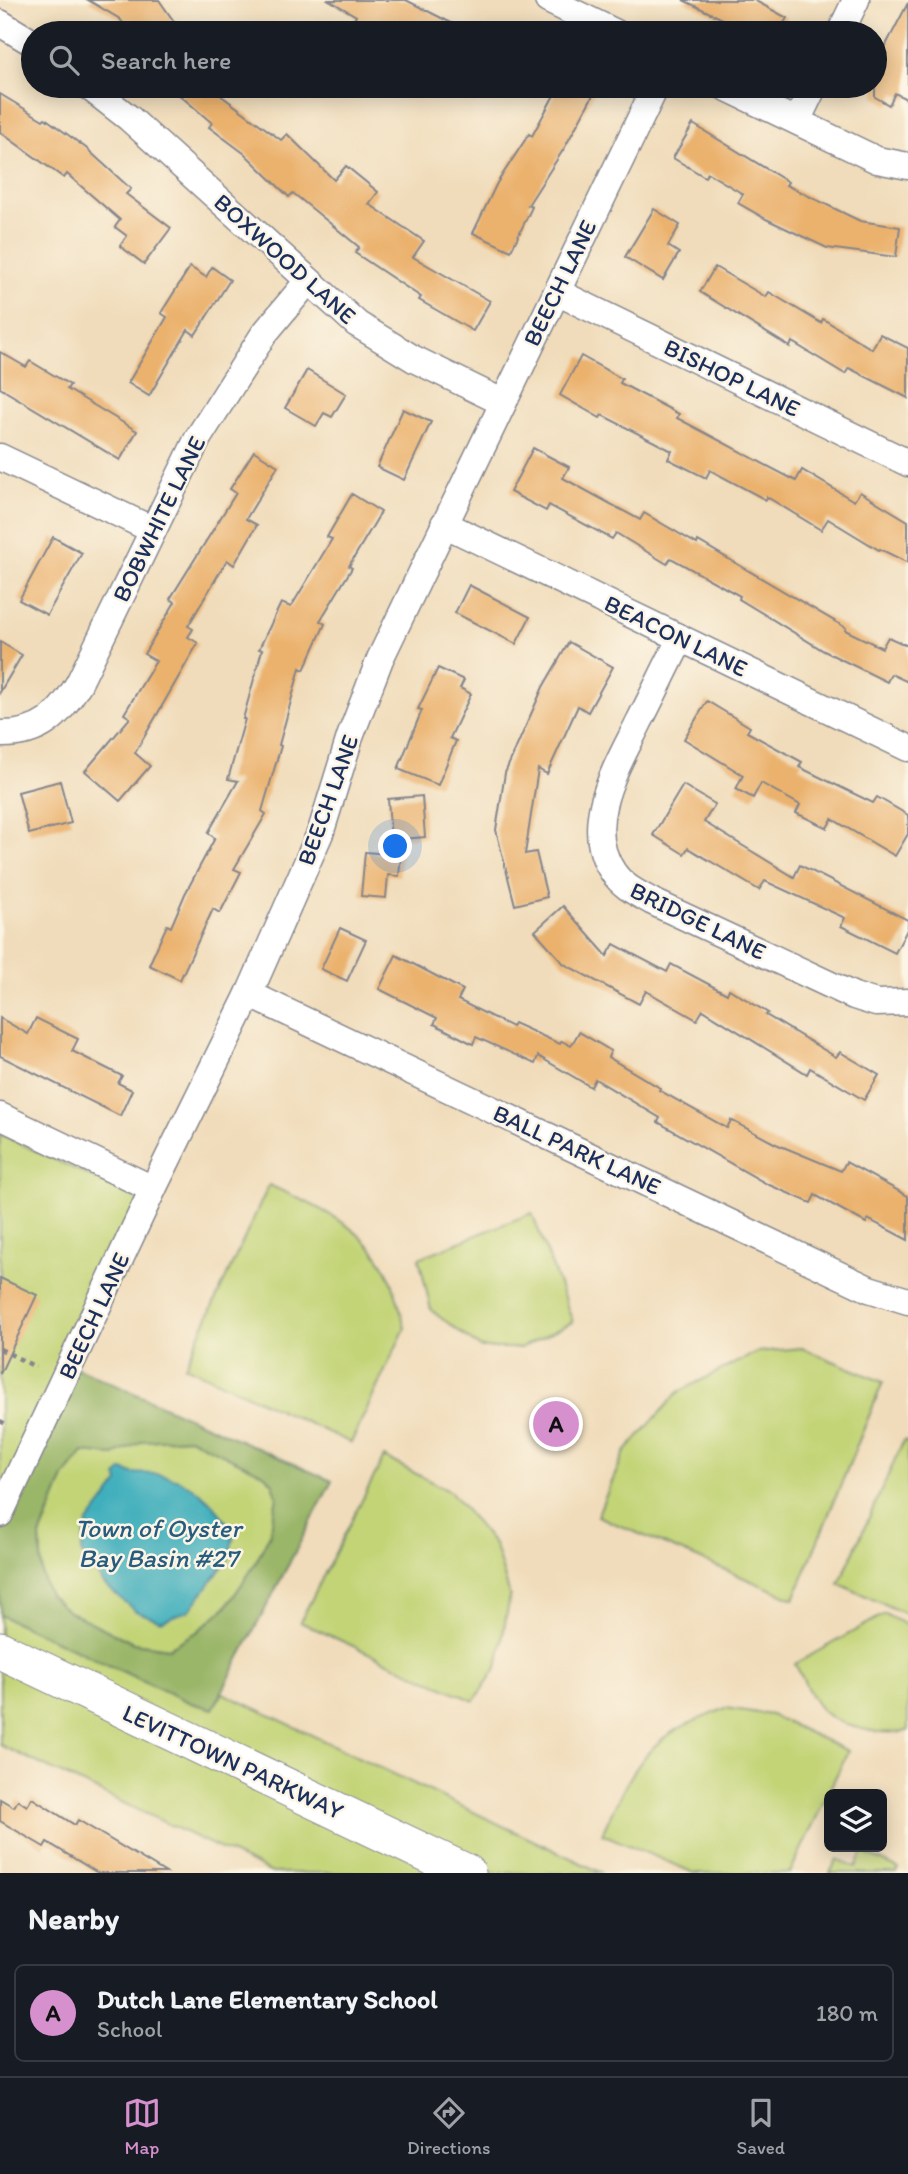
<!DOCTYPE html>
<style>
:root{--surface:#171b24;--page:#20242c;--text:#f1f3f6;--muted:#9ea1a6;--line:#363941;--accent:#d690ce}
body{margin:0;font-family:Itim,sans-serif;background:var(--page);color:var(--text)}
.controls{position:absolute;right:21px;bottom:21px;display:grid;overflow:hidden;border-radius:10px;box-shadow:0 4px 18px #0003}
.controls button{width:63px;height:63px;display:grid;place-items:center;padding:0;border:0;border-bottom:2px solid var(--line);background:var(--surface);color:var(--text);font:35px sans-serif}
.you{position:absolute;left:396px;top:847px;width:24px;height:24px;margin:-18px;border:5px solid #fff;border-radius:50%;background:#1a73e8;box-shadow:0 0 0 10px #1a73e833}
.badge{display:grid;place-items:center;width:46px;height:46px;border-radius:50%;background:var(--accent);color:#111;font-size:23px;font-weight:700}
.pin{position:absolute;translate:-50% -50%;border:4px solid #fff;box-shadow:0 2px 7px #0006}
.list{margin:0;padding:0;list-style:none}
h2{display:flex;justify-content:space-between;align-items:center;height:91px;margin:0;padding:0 28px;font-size:30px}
h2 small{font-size:23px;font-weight:400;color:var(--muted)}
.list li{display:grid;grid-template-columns:46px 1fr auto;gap:21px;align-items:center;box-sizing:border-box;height:98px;margin:0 14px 14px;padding:0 14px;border:2px solid var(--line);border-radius:10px}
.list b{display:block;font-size:26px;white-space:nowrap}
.list p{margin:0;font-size:23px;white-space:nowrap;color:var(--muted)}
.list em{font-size:23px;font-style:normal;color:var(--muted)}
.icon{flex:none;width:38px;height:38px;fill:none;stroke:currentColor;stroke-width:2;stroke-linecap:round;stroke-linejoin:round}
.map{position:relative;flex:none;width:908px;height:1873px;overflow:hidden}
.search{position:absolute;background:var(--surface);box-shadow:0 4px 18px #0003;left:21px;right:21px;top:21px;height:77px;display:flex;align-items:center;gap:18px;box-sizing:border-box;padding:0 24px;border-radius:38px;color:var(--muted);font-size:26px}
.sheet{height:203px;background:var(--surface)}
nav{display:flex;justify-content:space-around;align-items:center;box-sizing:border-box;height:98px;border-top:2px solid var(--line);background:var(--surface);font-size:19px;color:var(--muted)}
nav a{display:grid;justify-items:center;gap:4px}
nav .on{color:var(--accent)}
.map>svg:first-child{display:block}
.green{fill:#c3d477;stroke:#6f826a;stroke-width:2}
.forest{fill:#9ab668;stroke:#5a7263;stroke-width:2;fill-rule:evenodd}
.water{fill:#40afbc;stroke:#2e6f8d;stroke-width:2}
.building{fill:#ebb26e}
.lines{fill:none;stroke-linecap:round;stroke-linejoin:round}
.street-casing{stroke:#86868c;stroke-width:29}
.secondary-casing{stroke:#86868c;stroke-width:39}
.path{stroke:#86868c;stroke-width:4.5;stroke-dasharray:5 5;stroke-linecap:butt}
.street{stroke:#fff;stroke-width:26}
.secondary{stroke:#fff;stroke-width:37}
.labels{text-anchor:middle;stroke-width:5;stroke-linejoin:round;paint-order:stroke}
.street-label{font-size:24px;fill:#1b2f5e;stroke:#fcf5e5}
.water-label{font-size:26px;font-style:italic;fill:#285c7f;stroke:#fcf5e5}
</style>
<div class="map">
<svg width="908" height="1873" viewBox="0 0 908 1873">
<rect width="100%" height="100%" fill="#fcf5e5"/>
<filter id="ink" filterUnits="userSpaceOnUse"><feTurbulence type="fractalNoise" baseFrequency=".0143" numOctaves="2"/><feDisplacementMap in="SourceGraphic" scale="14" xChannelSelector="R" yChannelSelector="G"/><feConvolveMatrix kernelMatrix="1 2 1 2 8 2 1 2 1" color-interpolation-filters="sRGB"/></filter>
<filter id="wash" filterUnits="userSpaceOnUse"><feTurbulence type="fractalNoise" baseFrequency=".00686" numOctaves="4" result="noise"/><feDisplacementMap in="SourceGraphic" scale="28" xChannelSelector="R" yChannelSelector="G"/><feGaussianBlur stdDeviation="1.57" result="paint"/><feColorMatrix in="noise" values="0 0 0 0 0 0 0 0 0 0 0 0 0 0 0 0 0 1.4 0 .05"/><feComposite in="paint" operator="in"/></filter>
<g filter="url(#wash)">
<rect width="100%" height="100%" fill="#f0dcba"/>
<g class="green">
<path d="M0,1134L141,1200L0,1499Z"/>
<path d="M269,1185C319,1208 368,1226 391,1280C397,1295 401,1312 405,1328L351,1443L185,1366Z"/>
<path d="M532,1213L573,1322L521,1348H481L431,1310L419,1258Z"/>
<path d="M802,1348L883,1382L794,1599L597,1516L625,1452L678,1392L757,1352Z"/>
<path d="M190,1438L264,1474L273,1483L277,1497L270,1534L254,1566L227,1606L197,1632L169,1648L133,1643L68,1611L49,1595L42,1575L40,1536L64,1477L83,1452L114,1455L143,1441Z"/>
<path d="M904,1440L908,1442V1615L839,1584Z"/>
<path d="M384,1457L451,1492L495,1546L510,1596L497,1667L474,1701L300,1622Z"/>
<path d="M885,1614L908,1626V1731C883,1736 838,1728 820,1708C809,1696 803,1677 795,1664Z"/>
<path d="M0,1615L191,1703L213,1708L223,1693L602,1873H272L0,1745Z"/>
<path d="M726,1708L771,1715L848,1751L790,1873H694L602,1834C619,1797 638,1751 676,1730C692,1721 710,1715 726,1708Z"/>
<path d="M863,1852L899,1869L897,1873H830L837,1859L856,1867Z"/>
</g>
<path class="forest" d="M75,1367L332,1481L213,1709L191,1703L0,1615V1525ZM189,1438L264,1474L273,1483L277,1497L270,1534L254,1566L227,1606L197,1632L169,1648L133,1643L68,1611L49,1595L42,1575L40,1536L64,1477L83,1452L114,1455L143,1441Z"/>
<path class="water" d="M123,1470C134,1476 143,1472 155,1474C192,1478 216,1503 234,1534L229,1558L190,1610L161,1621L135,1611L105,1585L81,1552L87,1524L119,1482L117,1475Z"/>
<g id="blocks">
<g class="building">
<path d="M88,0H159L182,33H130L120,19Z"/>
<path d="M329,0H406L471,33H378L353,22L356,16Z"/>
<path d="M683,0H754L787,18L778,33H740L725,25L727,21Z"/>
<path d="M908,3V100L895,93L889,105L875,97V66Z"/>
<path d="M169,86H208L281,140L287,134L334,180L346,166L378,192L369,204L424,241L413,257L490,301L473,331L419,300L421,297L355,253L359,247L293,193L289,197L245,154L209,127L212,123Z"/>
<path d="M559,86H598L565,147L528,205L532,207L511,251L473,233L497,183L529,134L532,136Z"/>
<path d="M0,94L43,120L45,118L86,148L131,189L126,194L171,228L144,264L120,246L127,236L115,227L120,220L67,174L64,178L0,132Z"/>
<path d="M693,124L788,182L786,185L860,221L900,227L896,257L827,248L766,219L738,203L743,194L708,173L705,177L673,158Z"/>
<path d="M654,209L680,225L668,246L679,253L663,280L625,257Z"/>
<path d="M190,267L206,277L212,267L230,280L195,335L188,330L149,396L128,383L167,317L161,313Z"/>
<path d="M715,267L766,297L769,292L821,323L823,319L872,349L880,334L908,348V398L849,368L845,374L792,342L790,347L700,292Z"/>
<path d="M0,352L26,367L30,361L70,385L67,389L137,431L120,460L0,388Z"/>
<path d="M581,356L622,379L620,383L679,414L677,418L796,481L802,470L854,501L860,492L908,521V563L880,549L879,550L828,519L821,530L767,497L766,500L710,470L706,478L668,459L672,451L602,415L600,418L560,395Z"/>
<path d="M307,370L346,394L332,417L324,413L316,426L285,408Z"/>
<path d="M403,409L431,422L404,480L377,467Z"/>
<path d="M533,448L569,467L563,478L640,520L644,513L697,544L698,541L846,628L845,630L882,648L888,637L908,646V682L891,674L887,682L824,651L739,599L740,596L671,558L667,564L616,533L612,539L549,505L546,511L510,492Z"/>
<path d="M254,451L278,466L246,519L257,525L234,565L227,560L188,626L193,629L188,637L198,643L135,753L150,766L120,801L85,771L130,718L124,714L156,661L144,654L175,602L170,599L236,493L230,489Z"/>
<path d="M352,494L381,512L349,566L352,568L320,621L325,624L304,670L300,668L279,745L281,746L262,811L266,814L234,869L241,872L220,913L213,909L180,980L149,965L167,925L171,927L185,894L215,838L208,833L238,781L228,779L245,719H243L262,650L259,649L281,603L291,607L332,539L327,537Z"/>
<path d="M53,537L82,553L47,615L19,600Z"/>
<path d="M469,585L530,617L516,644L455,613Z"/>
<path d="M0,642L22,655L0,692Z"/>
<path d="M569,642L613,667L588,712L578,706L547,774L538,769L525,854L536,852L547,897L515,905L496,830L505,773L543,687Z"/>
<path d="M438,668L464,680L460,688L471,694L450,738L456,741L438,785L398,769L422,710L418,709Z"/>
<path d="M707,701L750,727L747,732L802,762L799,767L873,803L877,797L908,815V834L895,856L832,819L827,828L796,813L800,805L761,783L753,798L736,789L743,775L684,739Z"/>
<path d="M60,781L71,823L29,834L18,792Z"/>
<path d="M683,785L715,804L704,822L794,877L800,865L908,920V928L895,953L841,926L845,918L765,881L759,890L688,848L684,854L653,835Z"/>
<path d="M422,796L425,837L391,840L388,799Z"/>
<path d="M365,852L401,855L399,876L388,875L386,898L361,896Z"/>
<path d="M563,906L607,956L614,944L667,972L671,964L727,994L729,989L768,1013L766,1015L836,1057L840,1052L879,1075L864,1100L810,1068L807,1074L703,1010L697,1020L646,991L639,1004L564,964L535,931Z"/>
<path d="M340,928L366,940L347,981L321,969Z"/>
<path d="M396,955L463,990L458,1000L512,1027L514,1023L560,1044L562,1041L571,1046L579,1032L611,1051L608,1057L660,1088L659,1090L727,1128L731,1120L776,1144L841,1171L846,1162L908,1196V1240L868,1219L866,1223L815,1195L811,1203L767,1184L658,1122L660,1118L595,1079L591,1087L538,1056L535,1064L476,1037L473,1044L434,1024L437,1018L379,989Z"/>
<path d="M0,1018L28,1034L36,1018L78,1039L72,1051L122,1076L118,1083L132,1090L120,1116L0,1056Z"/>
<path d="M0,1278L37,1295L0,1374Z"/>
<path d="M32,1798L75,1825L78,1820L166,1873H98L47,1842L44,1847L0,1821V1799L14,1807L18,1800L27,1806Z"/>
</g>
</g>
</g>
<g filter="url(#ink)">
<use href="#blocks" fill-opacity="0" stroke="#86868c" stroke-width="2"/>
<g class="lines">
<g class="street-casing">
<g id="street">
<path d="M548,0L616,33"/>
<path d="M0,23L33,43"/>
<path d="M840,33L856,0"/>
<path d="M88,86L129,118L357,324L414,359L502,402"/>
<path d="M723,86L877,160L908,166"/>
<path d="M797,121L814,86"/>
<path d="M557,292L908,463"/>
<path d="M0,457L153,530"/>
<path d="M444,524L908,748"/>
<path d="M681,638C667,665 654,693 640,720C618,765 580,824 613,872C622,886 637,893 651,901L854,996L876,1003L908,1002"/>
<path d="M0,734C41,735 59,716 79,683L198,438L264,334L308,281"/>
<path d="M249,994L869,1289L908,1301"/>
<path d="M0,1116L153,1189"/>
<path d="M0,1514L153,1189L249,994L321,831L350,737L380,659L656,86"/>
</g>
</g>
<g class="secondary-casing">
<path id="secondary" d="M0,1650L467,1873"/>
</g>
<g class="path">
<path d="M0,1349L36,1367"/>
<path d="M0,1421L8,1425"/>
</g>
<use href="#street" class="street"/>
<use href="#secondary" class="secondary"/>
</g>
</g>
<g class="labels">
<g class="street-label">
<text transform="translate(285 259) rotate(42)" y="8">BOXWOOD LANE</text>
<text transform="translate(560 283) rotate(-64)" y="8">BEECH LANE</text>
<text transform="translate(732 378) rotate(26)" y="8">BISHOP LANE</text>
<text transform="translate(159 519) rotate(-64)" y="8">BOBWHITE LANE</text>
<text transform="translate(676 636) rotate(26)" y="8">BEACON LANE</text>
<text transform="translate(328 800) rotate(-70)" y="8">BEECH LANE</text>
<text transform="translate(698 921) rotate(26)" y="8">BRIDGE LANE</text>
<text transform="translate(577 1150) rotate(25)" y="8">BALL PARK LANE</text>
<text transform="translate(94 1316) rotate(-65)" y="8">BEECH LANE</text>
<text transform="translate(233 1762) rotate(25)" y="8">LEVITTOWN PARKWAY</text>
</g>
<g class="water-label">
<text x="158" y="1537">Town of Oyster<tspan x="158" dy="30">Bay Basin #27</tspan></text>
</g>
</g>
</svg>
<div class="controls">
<button><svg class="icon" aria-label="layers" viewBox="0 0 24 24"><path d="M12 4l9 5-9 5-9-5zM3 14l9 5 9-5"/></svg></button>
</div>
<div class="you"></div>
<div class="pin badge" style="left:556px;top:1424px">A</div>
<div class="search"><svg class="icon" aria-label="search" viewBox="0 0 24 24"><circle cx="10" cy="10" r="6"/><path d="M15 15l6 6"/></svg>Search here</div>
</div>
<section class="sheet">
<h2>Nearby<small></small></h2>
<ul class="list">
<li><span class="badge">A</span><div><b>Dutch Lane Elementary School</b><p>School</p></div><em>180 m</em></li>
</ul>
</section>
<nav>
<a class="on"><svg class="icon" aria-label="map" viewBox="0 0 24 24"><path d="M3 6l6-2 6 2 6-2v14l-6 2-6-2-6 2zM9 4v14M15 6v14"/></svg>Map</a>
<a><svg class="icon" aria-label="directions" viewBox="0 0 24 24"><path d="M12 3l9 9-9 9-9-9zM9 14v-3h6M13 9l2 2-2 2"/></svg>Directions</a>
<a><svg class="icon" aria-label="saved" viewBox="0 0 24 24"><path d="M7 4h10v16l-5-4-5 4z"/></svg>Saved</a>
</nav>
